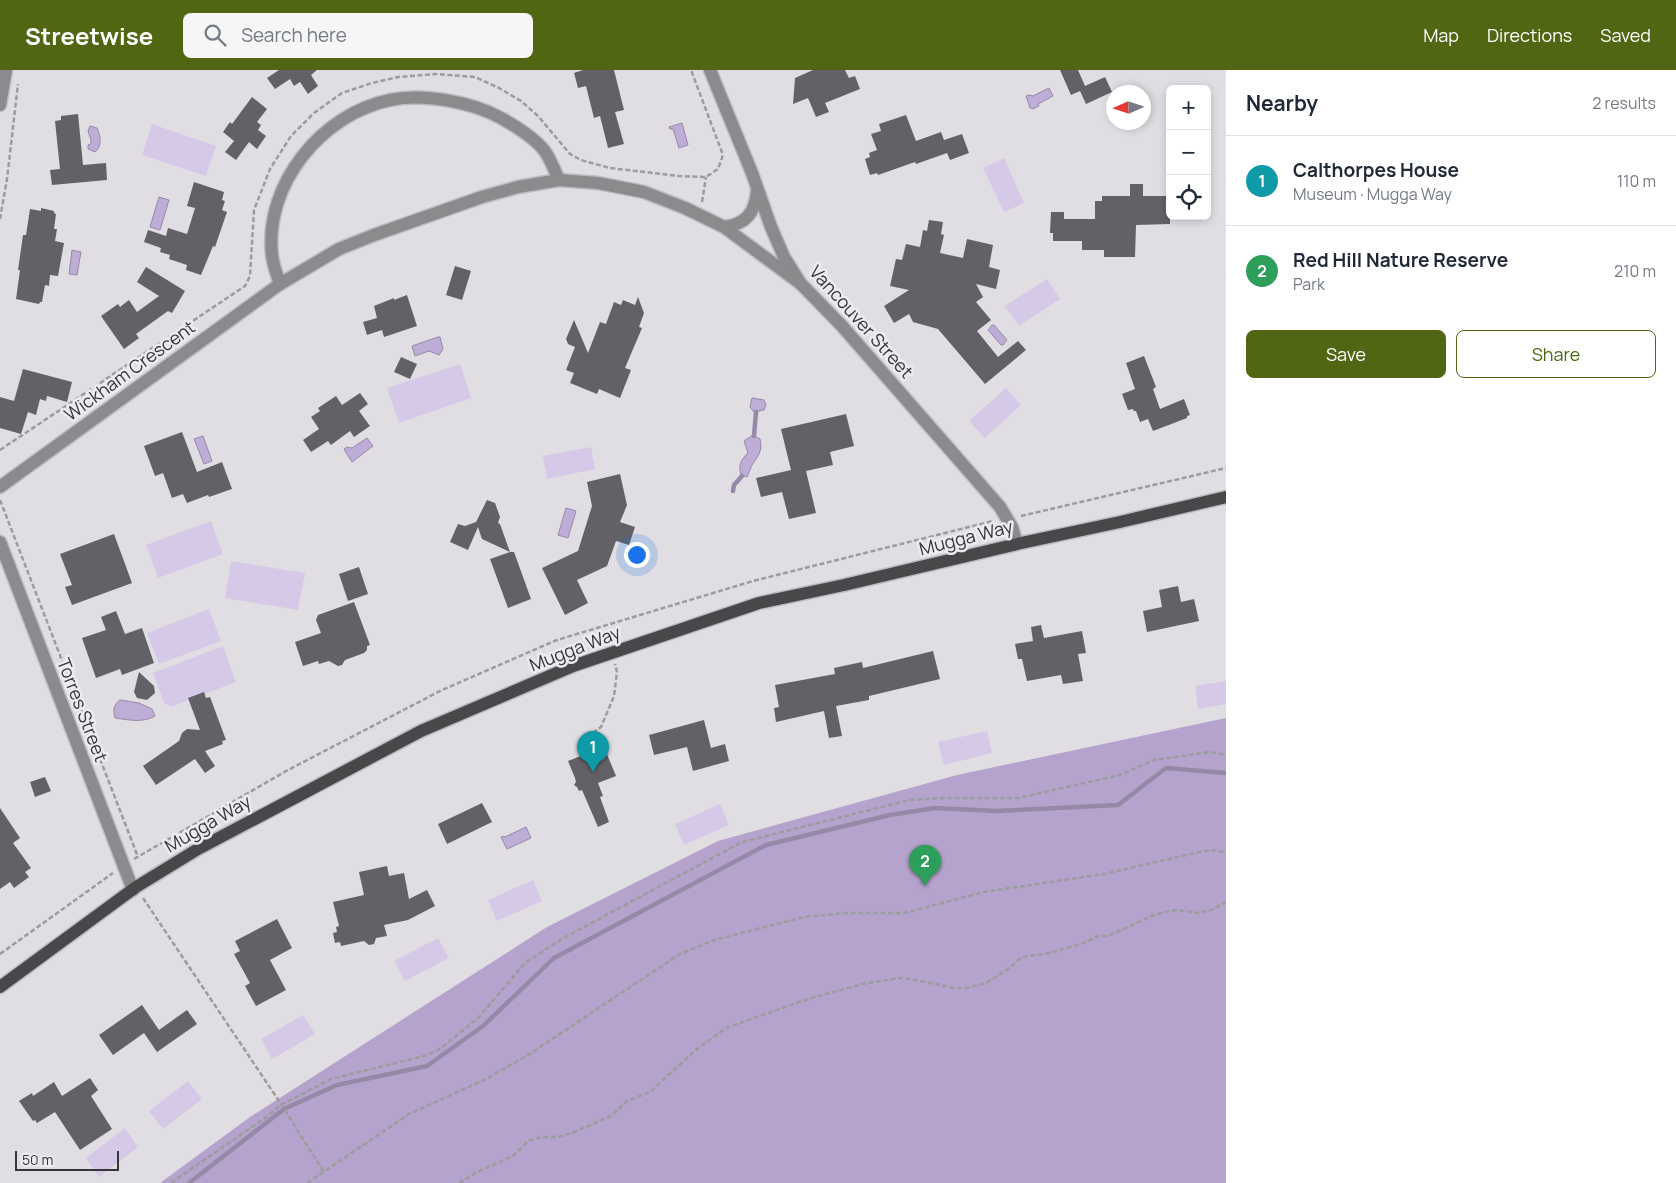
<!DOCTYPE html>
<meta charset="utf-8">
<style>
:root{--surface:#fff;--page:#f6f6f7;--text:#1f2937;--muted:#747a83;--line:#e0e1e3;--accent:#506613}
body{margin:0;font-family:Manrope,sans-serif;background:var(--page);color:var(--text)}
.controls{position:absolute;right:15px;top:15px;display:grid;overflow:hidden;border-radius:8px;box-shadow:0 2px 8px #0003}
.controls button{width:45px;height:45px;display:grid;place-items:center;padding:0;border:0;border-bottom:1px solid var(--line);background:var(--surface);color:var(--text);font:25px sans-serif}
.compass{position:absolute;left:1106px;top:15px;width:45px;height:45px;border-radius:50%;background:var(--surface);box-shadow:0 2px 8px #0003;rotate:267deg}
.scale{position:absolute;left:15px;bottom:12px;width:104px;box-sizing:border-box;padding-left:5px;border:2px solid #363537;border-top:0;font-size:14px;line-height:18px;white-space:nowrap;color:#363537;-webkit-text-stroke:4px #edebf0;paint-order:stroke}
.you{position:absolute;left:636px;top:484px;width:18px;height:18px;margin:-12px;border:4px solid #fff;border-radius:50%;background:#1a73e8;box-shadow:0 0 0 8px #1a73e833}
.badge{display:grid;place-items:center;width:32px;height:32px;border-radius:50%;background:var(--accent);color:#fff;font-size:16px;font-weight:700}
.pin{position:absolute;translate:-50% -41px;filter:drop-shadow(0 1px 2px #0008)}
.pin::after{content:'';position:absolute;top:26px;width:18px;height:15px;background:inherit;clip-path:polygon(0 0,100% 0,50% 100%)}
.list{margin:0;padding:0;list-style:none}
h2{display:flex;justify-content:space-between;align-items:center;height:65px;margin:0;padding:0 20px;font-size:21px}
h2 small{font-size:16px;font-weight:400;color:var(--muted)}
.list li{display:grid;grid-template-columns:32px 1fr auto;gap:15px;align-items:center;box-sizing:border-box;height:90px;padding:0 20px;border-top:1px solid var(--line)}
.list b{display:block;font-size:19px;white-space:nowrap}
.list p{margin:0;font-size:16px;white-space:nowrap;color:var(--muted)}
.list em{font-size:16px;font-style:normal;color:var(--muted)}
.actions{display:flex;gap:10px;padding:15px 20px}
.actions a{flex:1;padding:11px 0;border:1px solid var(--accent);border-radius:8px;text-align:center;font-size:18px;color:var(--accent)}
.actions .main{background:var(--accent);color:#fff}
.icon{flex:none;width:28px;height:28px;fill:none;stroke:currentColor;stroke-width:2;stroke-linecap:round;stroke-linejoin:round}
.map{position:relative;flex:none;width:1226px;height:1113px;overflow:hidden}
header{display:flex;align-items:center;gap:30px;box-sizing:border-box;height:70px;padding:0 25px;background:var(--accent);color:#fff}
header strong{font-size:24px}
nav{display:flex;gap:28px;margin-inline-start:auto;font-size:18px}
.search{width:350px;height:45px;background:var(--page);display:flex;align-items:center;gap:12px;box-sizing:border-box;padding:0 18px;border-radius:8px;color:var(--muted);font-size:19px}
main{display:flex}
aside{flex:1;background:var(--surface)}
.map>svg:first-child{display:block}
.green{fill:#d5c9e7}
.forest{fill:#b5a3cd}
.water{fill:#beadd7;stroke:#9589a7}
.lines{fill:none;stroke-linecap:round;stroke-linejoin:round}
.stream{stroke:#9589a7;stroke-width:4.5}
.building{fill:#626165}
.minor-casing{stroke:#bebcc1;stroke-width:15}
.major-casing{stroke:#bebcc1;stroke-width:15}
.path{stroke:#9c9b9e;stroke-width:2.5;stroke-dasharray:5 2.5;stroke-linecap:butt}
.minor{stroke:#8b8a8d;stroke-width:12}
.major{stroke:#48474a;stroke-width:12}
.labels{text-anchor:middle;stroke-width:5;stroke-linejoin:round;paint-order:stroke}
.street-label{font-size:18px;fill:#363537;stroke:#edebf0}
</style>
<header>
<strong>Streetwise</strong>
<div class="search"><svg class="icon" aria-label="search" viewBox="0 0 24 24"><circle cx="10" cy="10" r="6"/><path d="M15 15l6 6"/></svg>Search here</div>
<nav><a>Map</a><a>Directions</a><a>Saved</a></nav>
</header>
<main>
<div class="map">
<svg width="1226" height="1113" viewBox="0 0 1226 1113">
<rect width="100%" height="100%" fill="#e0dee3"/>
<g class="green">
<path d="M152,54L216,76L206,106L142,85Z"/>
<path d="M1004,88L1024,133L1004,142L983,98Z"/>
<path d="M1047,209L1060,229L1019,256L1005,236Z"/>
<path d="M460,294L471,328L399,353L387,318Z"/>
<path d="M1006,318L1021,335L985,368L969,351Z"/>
<path d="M591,377L595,399L547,409L543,386Z"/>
<path d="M211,451L223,484L158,508L146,475Z"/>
<path d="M231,491L305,503L298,540L225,528Z"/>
<path d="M209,539L221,571L159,594L147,563Z"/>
<path d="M223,576L236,612L171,637L164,633L153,603Z"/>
<path d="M1226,611V634L1198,639L1195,616Z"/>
<path d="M987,661L992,683L944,695L938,672Z"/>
<path d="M720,734L729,755L684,775L675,754Z"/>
<path d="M533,810L542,831L497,851L488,830Z"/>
<path d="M438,868L449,888L405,911L394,891Z"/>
<path d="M303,945L315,964L272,989L261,969Z"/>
<path d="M188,1011L202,1029L163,1059L149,1041Z"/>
<path d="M125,1058L138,1077L99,1107L86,1088Z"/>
</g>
<path class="forest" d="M1226,648V1113H160L250,1047L547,857L718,771L957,705Z"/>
<g class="water">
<path d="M1049,18L1053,26L1038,34L1039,36L1033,39L1030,38L1026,26L1029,25L1033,26Z"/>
<path d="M682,53L688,75L679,78L673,59H670L669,57Z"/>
<path d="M90,56L97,58C100,65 103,76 95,82L88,79V75L91,74V70L88,61Z"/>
<path d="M159,127L169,130L160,160L150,157Z"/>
<path d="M72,180L81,182L77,205L69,204Z"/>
<path d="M992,255H994L1007,270L1003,275H1001L988,260Z"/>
<path d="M438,267H440L443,279L439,285L429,281L415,286L412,276Z"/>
<path d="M752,328L764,330L766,335L764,340L754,342L750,337Z"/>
<path d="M753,365L760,369C763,381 758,386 752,395C750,399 749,403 747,407L741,405C738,396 741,389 748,383L744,371Z"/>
<path d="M203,366L212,391L204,394L194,369Z"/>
<path d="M367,368L373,376L352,392L344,379L347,377L352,378Z"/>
<path d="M566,438L576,441L568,468L558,465Z"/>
<path d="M120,630L139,633L152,639L155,646C143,653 129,650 115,648C113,640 113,635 120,630Z"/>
<path d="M526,757L531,768L507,779L501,767L504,766L505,767Z"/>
</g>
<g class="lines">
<g class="stream">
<path d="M754,366L756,342"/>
<path d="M733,421L734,415L742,406"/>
<path d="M189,1113L284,1039L337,1015L427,996L483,956L554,888L766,775L890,745L935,738L996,741L1118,735L1166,698L1226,703"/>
</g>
</g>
<g class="building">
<path d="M279,0H317L311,5L318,16L308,24L300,12L294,16L290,9L275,19L267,8Z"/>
<path d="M583,0H614L624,40L615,42L624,74L608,78L600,46L594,48L586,16L578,18L574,3Z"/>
<path d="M813,0H845L849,8L855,6L860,19L825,33L829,42L816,47L808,28L793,34L795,8Z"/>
<path d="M1060,0H1078L1085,16L1105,7L1112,22L1086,34L1080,21L1071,25Z"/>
<path d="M252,27L267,39L257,52L261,55L258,60L266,66L257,79L249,72L236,90L225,82L234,71L223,62L230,52L232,54Z"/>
<path d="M78,44L83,95L106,93L107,110L52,115L50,100L60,99L55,51L61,50V46Z"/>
<path d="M906,45L916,71L941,62L944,70L962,64L969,83L950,90L947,83L916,94L915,92L878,105L877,103L870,105L865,89L870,87L869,83L877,80L871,64L881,61L879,54Z"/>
<path d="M194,112L224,122L222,130L225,131L222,140L227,142L215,177L213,176L201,205L186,200L187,195L169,189L170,185L160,182L161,178L144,172L148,160L166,166L168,158L187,164L195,138L187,136Z"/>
<path d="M1130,114H1143V126H1170V154L1136,155L1135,187H1104V180H1082V171H1053V163H1050L1051,142H1064V149H1095V131H1102V126H1130Z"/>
<path d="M41,138L54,141V143L56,144L54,159H57L55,171L64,173L58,206L50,205L49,216L45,215L42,232H40L39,234L16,229L20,200H18L23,165H26L30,139L41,141Z"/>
<path d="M929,150L943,152L941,164L944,165L940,183L963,188L967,169L993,175L989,197L1000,200L996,219L976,214L983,227L976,232L991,250L977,261L998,287L1018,271L1026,280L985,314L938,259L913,252L909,244L894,253L884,236L909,220L890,216L896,189L902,190L906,174L920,177L923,160L927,161Z"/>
<path d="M455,196L471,201L462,230L446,225Z"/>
<path d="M146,197L185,221L172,243L168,241L136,264L139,268L124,279L101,246L118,234L120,237L129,230L137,242L159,226L137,212Z"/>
<path d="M407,225L417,256L384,267L382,260L367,265L363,252L377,248L374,236L394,228V230Z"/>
<path d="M638,227L644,243L639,257L642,258L625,298L631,300L620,328L599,319L597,324L570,313L574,303L566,300L575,277L568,274L566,269L574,250L588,283L600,252L606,254L614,232L621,235L623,230L635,235Z"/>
<path d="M1144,286L1156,317L1153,319L1160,339L1184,329L1190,345L1187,346V348L1153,361L1148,349L1140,352L1136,341H1134L1133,339L1128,340L1122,324L1135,319L1126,293Z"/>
<path d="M401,287L417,294L410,309L394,302Z"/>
<path d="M23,299L72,312L67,332L47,326L46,331L40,329L36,345L28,342L21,364L0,358V327L14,331Z"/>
<path d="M360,323L368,334L359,341L370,356L354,367L350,361L331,375L328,371L311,382L303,370L319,359L311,347L320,341L318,338L336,326L342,335Z"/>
<path d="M846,344L854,376L830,382L833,395L806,401L816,443L789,449L782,422L761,427L756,408L791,400L781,359Z"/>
<path d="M182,362L197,402L222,392L232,419L209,427L208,425L187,433L183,424L172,428L163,403L155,406L144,376Z"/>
<path d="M620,404L627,435L620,452L635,457L629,475L616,471L607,496L577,510L588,533L565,545L542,498L578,481L592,436L587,412Z"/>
<path d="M487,430L495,433L500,447L498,453L500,454L510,482H514L531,529L508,538L490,489L510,482L482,469L478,457L468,480L450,472L458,454L465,456L476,452Z"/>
<path d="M114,464L132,513L72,535L65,517L72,515L60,484Z"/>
<path d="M359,497L368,524L348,531L339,504Z"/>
<path d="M1178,516L1181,532L1194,529L1199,551L1147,562L1143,541L1162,537L1159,520Z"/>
<path d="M354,532L370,575L367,576V580L364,583L345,590L342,595L338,596L329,591L319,594L318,591L303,596L295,572L321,563L316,550L318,545Z"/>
<path d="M116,541L125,564L142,558L154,593L122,605L120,599L96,608L82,568L106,560L101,547Z"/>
<path d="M1041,555L1044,568L1082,561L1086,583L1078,584L1083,611L1063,614L1061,605L1027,611L1022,589H1018L1015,574L1033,571L1031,557Z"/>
<path d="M933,581L940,609L869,626V630L836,636L842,666L829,668L824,641L776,652L774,638L779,637L775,615L835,604L834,598L862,592L863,598Z"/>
<path d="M139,602L154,616L155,623L147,630L137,628L134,622Z"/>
<path d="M204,622L206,628L210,627L226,670L222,671L223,674L205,681L215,696L205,703L195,689L156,715L143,696L179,671L182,663L187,659L200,660L188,628Z"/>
<path d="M704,650L711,678L725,674L729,691L693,701L687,677L654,685L649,665Z"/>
<path d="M604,677L616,706L598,713L603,726L600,727L609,752L598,757L582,720L579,721L577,717L574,715L576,712L575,708L568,691Z"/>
<path d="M45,707L51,721L35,727L30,712Z"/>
<path d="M482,733L492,752L447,774L438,754Z"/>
<path d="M0,738L20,768L13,773L31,798L25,802L29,807L14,818L10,812L0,819Z"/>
<path d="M387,796L389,806L404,803L409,829L427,820L435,836L408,850L384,855L387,866L376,868L374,874L369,875L364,871L341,876L340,872L335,873L333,863L337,862L336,857L339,856L333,832L364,825L359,802Z"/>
<path d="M277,849L292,878L270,890L286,920L256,936L245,916L250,913L234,884L240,881L235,871Z"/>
<path d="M142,935L159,960L187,940L197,954L157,982L144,963L113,985L99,965Z"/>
<path d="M90,1008L98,1020L91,1026L112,1059L80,1080L55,1042L37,1053L35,1050L33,1051L19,1031L32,1023L33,1026L54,1012L62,1026Z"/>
</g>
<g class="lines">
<g class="minor-casing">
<g id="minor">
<path d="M710,0L752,103L771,157L784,187L801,214L842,256L1000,437L1012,457L1017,474"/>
<path d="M0,35L6,0"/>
<path d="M724,157C747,154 755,142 757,121"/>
<path d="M280,214C277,205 273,195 272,185C264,114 322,44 390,30C423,23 472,32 501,48C515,56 537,69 546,83C551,91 555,101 559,110"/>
<path d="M0,417L280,214L339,179L374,165L482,127L518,117L559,110L598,113L644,122L685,138L724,157L801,214"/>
<path d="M0,472L133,820"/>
</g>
</g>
<g class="major-casing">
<path id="major" d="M0,917L136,817L198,779L421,661L573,596L759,533L844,515L1017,474L1120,452L1226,427"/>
</g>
<g class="path">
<path d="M702,132L706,107"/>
<path d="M0,149L7,109L18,14"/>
<path d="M0,380L245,216L250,206L254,140L270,99L291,66L314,43L342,23L372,13L398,7L436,4L475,7L499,18L521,31L538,46L570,84L581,90L610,98L679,106L706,107L718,99L723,85L691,0"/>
<path d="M0,430L138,787"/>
<path d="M1021,446L1226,398"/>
<path d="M590,692L581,670L590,665L601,657L614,626L617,602L615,594"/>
<path d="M134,789L288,700L442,620L557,570L753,511L993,451"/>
<path d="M143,828L277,1028L324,1102"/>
<path d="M0,884L113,803"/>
<path d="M171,1113L268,1046L281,1035L331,1009L424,986L440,979L479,947L525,893L562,869L742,772L910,730L942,728H1018L1120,705L1154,690L1210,682L1226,685"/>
<path d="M307,1113L409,1044L486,1009L528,985L680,884L714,870L804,847L846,843H904L984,822L1104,804L1204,781L1215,780L1226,783"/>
<path d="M459,1113L475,1103L513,1086L528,1071L541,1067H557L572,1063L611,1046L627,1031L650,1022L697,979L726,958L808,929L863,914L899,908L911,909L954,918H967L986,913L1007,900L1022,887L1049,883L1081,874L1098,866H1108L1154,845L1165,842L1177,840L1197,843L1211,840L1226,832"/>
</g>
<use href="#minor" class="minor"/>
<use href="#major" class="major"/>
</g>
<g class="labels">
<g class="street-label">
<text transform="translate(861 252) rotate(48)" y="6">Vancouver Street</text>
<text transform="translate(130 301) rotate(-36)" y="6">Wickham Crescent</text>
<text transform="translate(966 468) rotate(-14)" y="6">Mugga Way</text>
<text transform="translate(575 579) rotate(-21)" y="6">Mugga Way</text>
<text transform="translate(82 640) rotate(69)" y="6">Torres Street</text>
<text transform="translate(208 754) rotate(-30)" y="6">Mugga Way</text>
</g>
</g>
</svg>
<div class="controls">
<button>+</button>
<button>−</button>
<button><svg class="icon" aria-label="locate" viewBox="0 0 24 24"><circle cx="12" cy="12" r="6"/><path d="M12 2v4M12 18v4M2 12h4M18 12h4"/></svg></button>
</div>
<svg class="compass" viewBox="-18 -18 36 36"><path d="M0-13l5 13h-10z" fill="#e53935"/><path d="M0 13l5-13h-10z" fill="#747a83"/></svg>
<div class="scale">50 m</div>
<div class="you"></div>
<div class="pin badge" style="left:593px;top:702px;background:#0f9aa8">1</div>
<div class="pin badge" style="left:925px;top:816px;background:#2e9e5b">2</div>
</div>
<aside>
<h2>Nearby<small>2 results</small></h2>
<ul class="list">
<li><span class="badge" style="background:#0f9aa8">1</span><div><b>Calthorpes House</b><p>Museum · Mugga Way</p></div><em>110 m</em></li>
<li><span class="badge" style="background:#2e9e5b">2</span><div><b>Red Hill Nature Reserve</b><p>Park</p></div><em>210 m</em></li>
</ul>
<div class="actions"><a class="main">Save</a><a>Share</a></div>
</aside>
</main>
